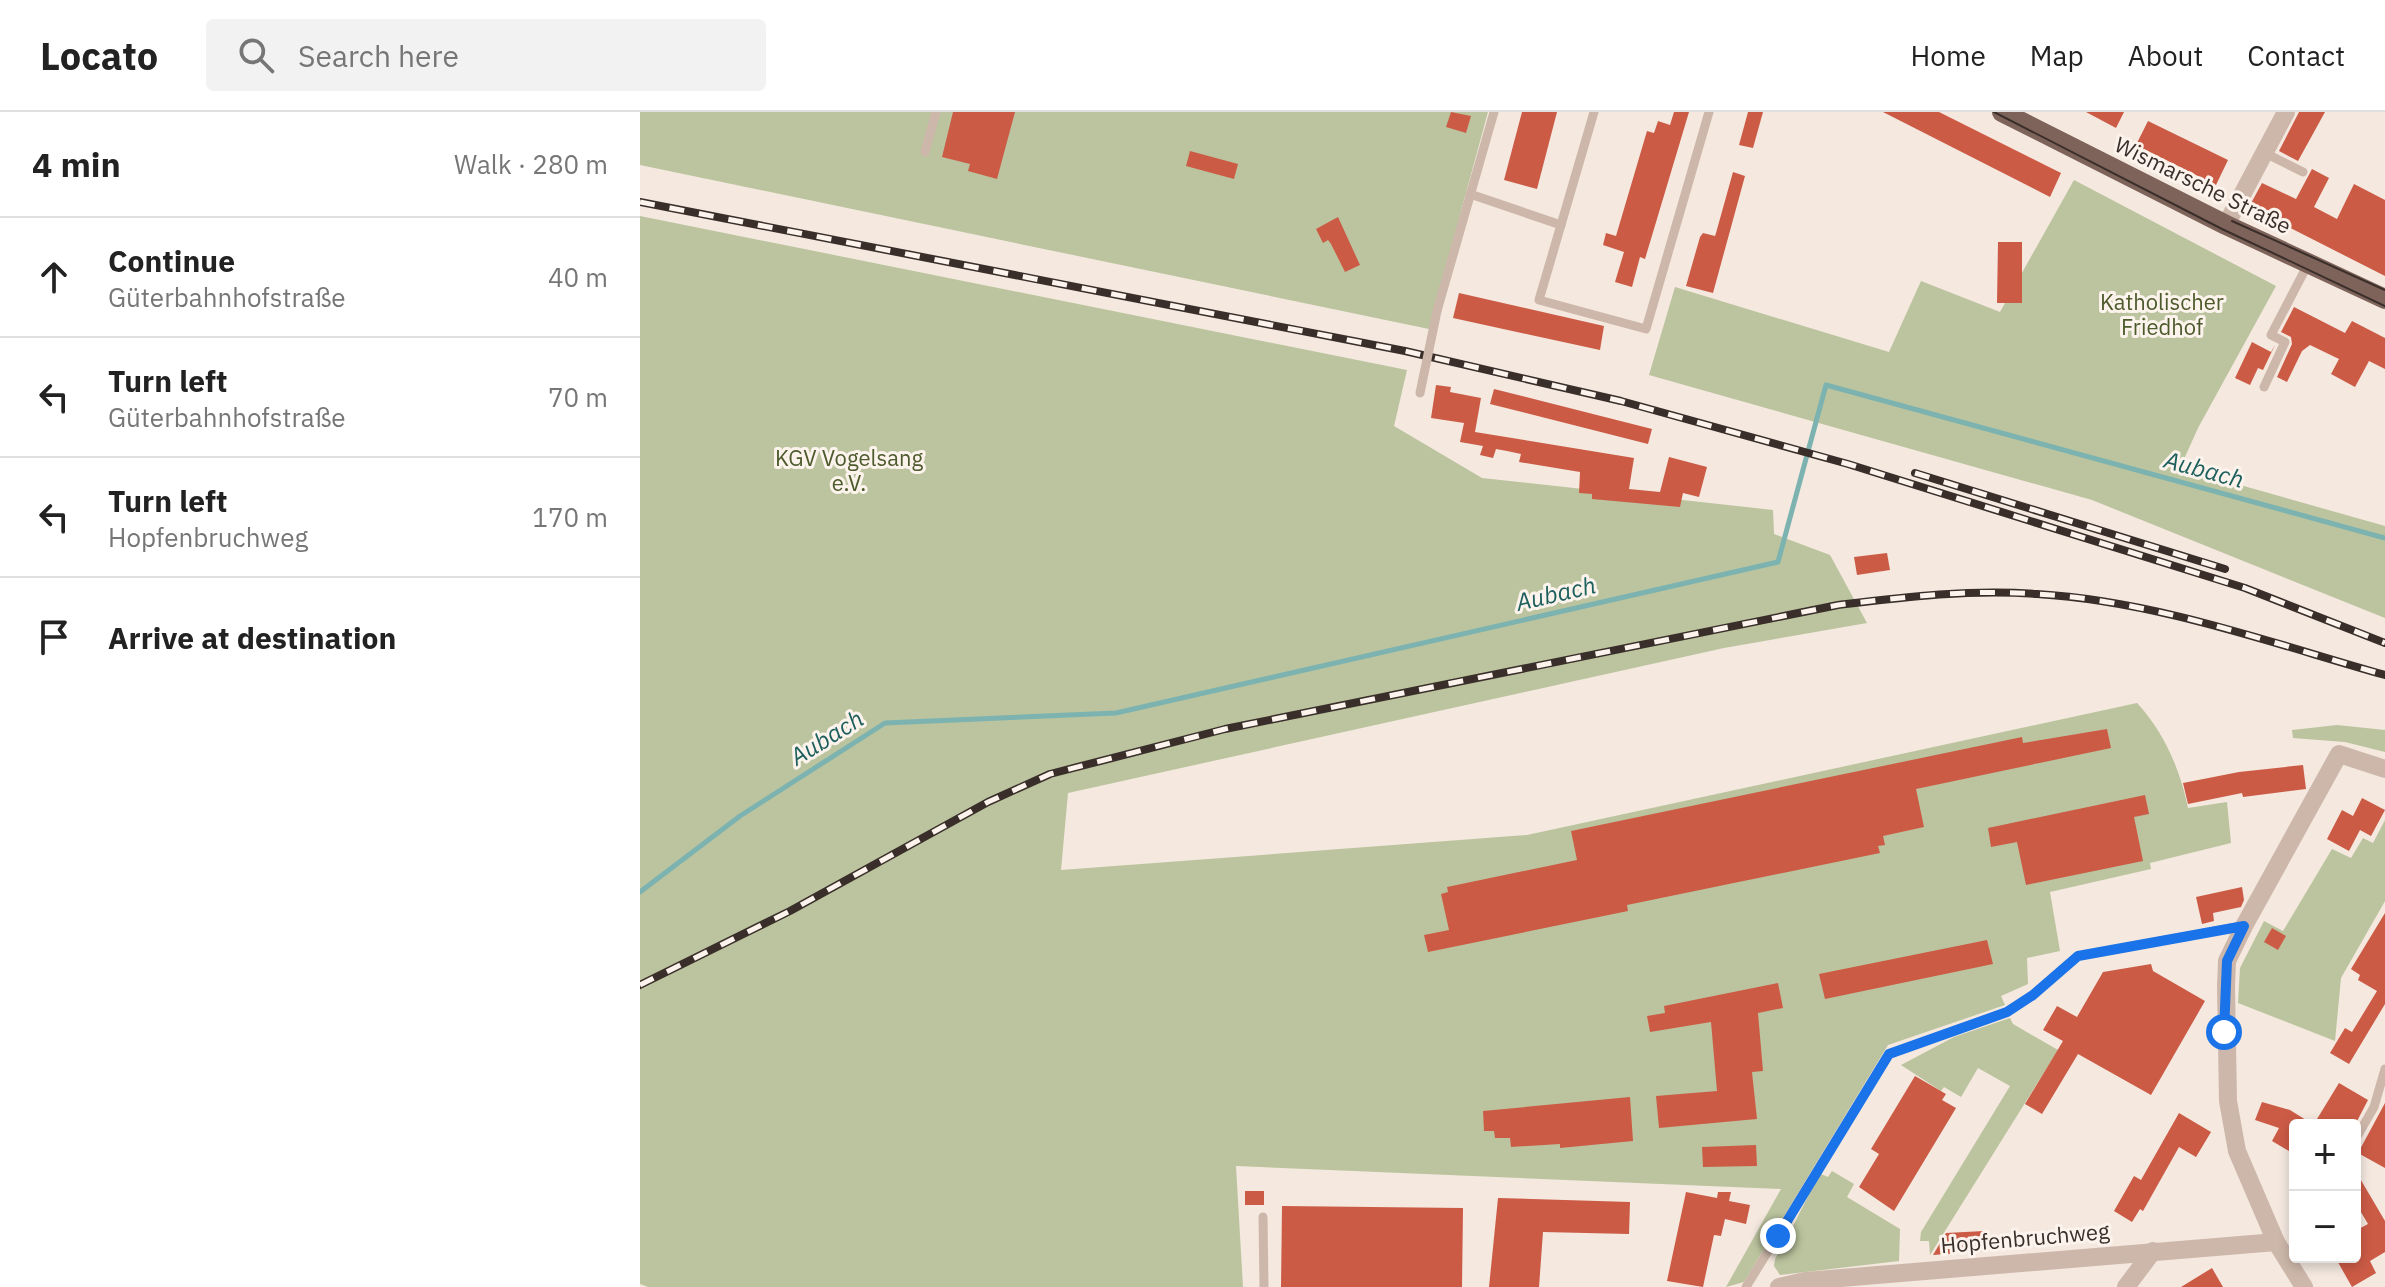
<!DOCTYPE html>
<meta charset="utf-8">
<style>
:root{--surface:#fff;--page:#f2f2f2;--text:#222;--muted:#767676;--line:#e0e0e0}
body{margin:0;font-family:"IBM Plex Sans",sans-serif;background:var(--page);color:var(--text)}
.controls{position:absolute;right:24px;bottom:24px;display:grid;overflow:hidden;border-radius:8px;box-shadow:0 4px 12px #0003}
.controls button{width:72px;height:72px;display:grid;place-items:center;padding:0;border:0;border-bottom:2px solid var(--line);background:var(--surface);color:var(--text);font:40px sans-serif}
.stop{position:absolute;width:24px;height:24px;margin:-18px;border:6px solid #1a73e8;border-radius:50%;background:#fff}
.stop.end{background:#1a73e8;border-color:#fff;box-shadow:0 2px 8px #0008}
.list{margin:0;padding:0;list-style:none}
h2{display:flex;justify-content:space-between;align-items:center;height:104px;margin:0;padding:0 32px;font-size:34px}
h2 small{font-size:26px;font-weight:400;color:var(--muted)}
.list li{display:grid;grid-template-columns:52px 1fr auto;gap:24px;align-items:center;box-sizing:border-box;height:120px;padding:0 32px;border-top:2px solid var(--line)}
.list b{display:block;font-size:30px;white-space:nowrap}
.list p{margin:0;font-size:26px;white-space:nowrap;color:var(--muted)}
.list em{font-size:26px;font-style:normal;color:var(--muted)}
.icon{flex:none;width:44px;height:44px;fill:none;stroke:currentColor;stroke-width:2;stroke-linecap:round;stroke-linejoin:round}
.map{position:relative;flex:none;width:1745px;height:1175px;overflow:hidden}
header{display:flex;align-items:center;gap:48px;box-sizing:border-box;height:112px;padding:0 40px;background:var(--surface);border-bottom:2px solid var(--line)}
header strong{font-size:38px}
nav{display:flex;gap:44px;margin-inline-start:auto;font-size:28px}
.search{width:560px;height:72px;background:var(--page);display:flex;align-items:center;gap:20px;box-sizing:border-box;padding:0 28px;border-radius:8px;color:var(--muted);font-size:30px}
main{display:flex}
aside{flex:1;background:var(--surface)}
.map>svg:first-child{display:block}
.green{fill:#bbc49e}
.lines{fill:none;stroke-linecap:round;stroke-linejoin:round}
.stream{stroke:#7cb3b1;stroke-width:5}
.building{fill:#cc5b46}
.service{stroke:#cdb7aa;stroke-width:9}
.minor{stroke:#cdb7aa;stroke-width:18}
.primary{stroke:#7d635a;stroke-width:20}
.tram{stroke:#3a2e2a;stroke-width:2}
.rail-casing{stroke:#3a2e2a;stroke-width:8}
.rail{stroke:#fbf3ec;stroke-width:5;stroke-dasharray:15;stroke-linecap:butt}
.service-bridge{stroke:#cdb7aa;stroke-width:9}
.route{stroke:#1a73e8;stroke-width:10}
.labels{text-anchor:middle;stroke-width:6;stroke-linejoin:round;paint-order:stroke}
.street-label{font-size:22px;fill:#3a2e2a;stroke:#fbf3ec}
.park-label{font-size:22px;fill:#4d5a2c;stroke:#fbf3ec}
.water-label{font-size:24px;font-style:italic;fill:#1d5f5d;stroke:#fbf3ec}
</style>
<header>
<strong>Locato</strong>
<div class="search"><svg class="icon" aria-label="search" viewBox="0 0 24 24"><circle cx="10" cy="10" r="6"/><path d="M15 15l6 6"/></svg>Search here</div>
<nav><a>Home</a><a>Map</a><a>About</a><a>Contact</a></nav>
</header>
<main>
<aside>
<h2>4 min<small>Walk · 280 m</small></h2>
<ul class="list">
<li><svg class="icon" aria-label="ahead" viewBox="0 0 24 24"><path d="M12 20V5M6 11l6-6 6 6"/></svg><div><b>Continue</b><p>Güterbahnhofstraße</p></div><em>40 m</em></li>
<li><svg class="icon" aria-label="left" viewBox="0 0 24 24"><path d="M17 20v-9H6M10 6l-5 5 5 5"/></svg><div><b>Turn left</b><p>Güterbahnhofstraße</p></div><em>70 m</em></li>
<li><svg class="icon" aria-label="left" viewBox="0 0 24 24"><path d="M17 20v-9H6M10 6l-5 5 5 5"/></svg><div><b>Turn left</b><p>Hopfenbruchweg</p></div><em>170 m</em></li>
<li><svg class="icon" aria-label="arrive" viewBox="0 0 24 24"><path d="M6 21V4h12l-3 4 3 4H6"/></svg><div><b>Arrive at destination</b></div></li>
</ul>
</aside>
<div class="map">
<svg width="1745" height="1175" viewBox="0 0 1745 1175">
<rect width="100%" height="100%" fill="#f4e8df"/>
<g class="green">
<path d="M0,0H848L789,217L0,53Z"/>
<path d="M1434,68L1636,174L1558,316L1540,356L1745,414V506L1452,388L1009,263L1035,175L1249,240L1281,169L1360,200Z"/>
<path d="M0,104L767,258L754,314L842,366L1133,398L1134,422L1190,443L1227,511L1084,536L428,681L421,758L887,723L1497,591C1524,620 1540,657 1548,696L1587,690L1591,731L1510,751L1511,757L1410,780L1420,839L1387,846L1388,872L1361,884L1365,893L1248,933L1104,1170L1086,1175L1141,1077L596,1054L603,1175H8L0,1172Z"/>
<path d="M1697,613L1745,618V640L1705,630L1653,626L1652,618Z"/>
<path d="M1745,708V789L1701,866L1695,929L1598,891L1600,856L1624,809L1643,819L1692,737L1711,746L1723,726L1733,731Z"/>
<path d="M1370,906L1373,912L1418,938L1290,1143L1289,1129H1280L1281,1120L1370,974L1338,956L1321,985L1304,975L1301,979L1261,953L1314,925Z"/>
<path d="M1192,1059L1214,1072L1207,1085L1260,1117L1259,1149L1140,1163L1134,1154L1135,1147C1152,1119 1164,1089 1181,1062L1188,1065Z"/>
</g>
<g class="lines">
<path class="stream" d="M0,780L100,704L245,611L476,601L1138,450L1186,273L1745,426"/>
</g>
<g class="building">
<path d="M313,0H375L357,67L328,59L330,52L302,45Z"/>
<path d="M811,0L831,4L826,21L806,15Z"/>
<path d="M882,0H917L897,77L864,68Z"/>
<path d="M1034,0H1049L1005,147L1000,145L992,175L975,170L984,140L963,133L966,121L976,124L1007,19L1014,21L1018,9L1030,13Z"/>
<path d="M1108,0H1123L1113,36L1099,33Z"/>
<path d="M1243,0H1299L1421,61L1410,85Z"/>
<path d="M1446,0H1484L1476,16Z"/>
<path d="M1659,0H1685L1658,49L1639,39Z"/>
<path d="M1508,9L1588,48L1576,73L1496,33Z"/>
<path d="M550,39L598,52L594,67L546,54Z"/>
<path d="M1672,57L1689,66L1674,95L1697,107L1714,72L1745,88V164L1609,95L1622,71L1656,87Z"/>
<path d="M1093,60L1105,64L1073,181L1046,174L1060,125L1063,121L1075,124L1076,121Z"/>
<path d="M698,105L720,153L705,160L691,132L688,128L683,131L676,117Z"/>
<path d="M1358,130H1382V191H1357Z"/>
<path d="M819,181L964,214L960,238L813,206Z"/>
<path d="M1654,195L1705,221L1712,209L1745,226V257L1729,249L1715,275L1691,262L1699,247L1670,233L1662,239L1647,270L1637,265L1652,232L1651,225L1641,220Z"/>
<path d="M1612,230L1631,240L1635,233L1623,258L1618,256L1610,273L1595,266Z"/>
<path d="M796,273L811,275L810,280L841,286L835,320L994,346L989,377L1020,380L1029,345L1067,355L1059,385L1043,381L1040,395L952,387V382L939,381L940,360L879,350L881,342L867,339L856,337L853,346L840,343L843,334L820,330L824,311L791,306Z"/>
<path d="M854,277L1012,317L1008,332L850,292Z"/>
<path d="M1247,441L1250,458L1217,463L1214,445Z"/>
<path d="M1467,617L1471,636L1276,677L1284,715L1243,724L1245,733L1238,734L1240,741L987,793L988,799L788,840L784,823L809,818L801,782L808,780L807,775L937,748L931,719L1382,625L1383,631Z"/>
<path d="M1663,653L1666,677L1603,685L1602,681L1548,692L1543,671L1599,660Z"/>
<path d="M1505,683L1509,702L1494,705L1503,749L1386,773L1377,730L1351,735L1348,716Z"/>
<path d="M1722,686L1745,698L1731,724L1720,718L1709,739L1687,727L1702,698L1713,704Z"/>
<path d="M1602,775L1604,788L1601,795L1573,801L1574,809L1562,812L1556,785Z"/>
<path d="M1745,801V892L1709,952L1690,941L1705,916L1712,920L1737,879L1718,868L1720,863L1711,857Z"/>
<path d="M1632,816L1646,824L1638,838L1624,830Z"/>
<path d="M1347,828L1353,852L1185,887L1179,862Z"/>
<path d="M1511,852L1513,859L1565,889L1511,983L1438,942L1402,1002L1385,992L1423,929L1403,918L1417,894L1437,905L1463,860Z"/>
<path d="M1138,871L1143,896L1118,901L1123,959L1112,960L1117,1007L1019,1016L1016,984L1077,979L1071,910L1010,920L1007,904L1025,901L1024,894Z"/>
<path d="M1275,964L1306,982L1302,988L1316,996L1254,1099L1219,1075L1239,1042L1231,1037Z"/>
<path d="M1699,971L1728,988L1715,1013H1687L1677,1007Z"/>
<path d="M990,985L993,1029L920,1036V1032L871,1035L870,1026H855L854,1019H844L843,999Z"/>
<path d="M1622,990L1650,998L1674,1013H1655V1029L1649,1039L1632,1029L1639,1016L1615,1008Z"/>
<path d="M1745,991V1056L1718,1041Z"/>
<path d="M1539,1001L1571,1020L1556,1045L1539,1035L1503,1099L1500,1097L1492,1110L1474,1099L1494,1064L1501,1068Z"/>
<path d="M1116,1033L1117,1054L1063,1055L1062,1035Z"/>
<path d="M1715,1058L1745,1109V1140L1730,1149L1736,1161L1712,1175L1695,1145H1715V1119L1728,1112L1715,1090Z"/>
<rect x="605" y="1079" width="19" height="14"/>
<path d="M1046,1080L1077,1086L1078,1080H1091L1089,1089L1110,1093L1106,1112L1085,1107L1081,1124L1074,1123L1063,1175L1027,1169Z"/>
<path d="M858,1086L990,1090L989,1122L903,1120L899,1175H849Z"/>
<path d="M642,1094L823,1096L822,1175H641Z"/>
<path d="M1344,1119L1345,1139L1293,1143L1306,1121Z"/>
<path d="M1572,1156L1583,1175H1541Z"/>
</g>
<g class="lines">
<g class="service">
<path d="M954,0L899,188L1006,217L1069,0"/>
<path d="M285,40L296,0"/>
<path d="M1625,41L1663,60"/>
<path d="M830,82L921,113"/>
<path d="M797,199L854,0"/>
<path d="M1624,275L1645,230L1631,223L1668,152"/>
<path d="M1715,1028L1734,995L1745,957"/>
<path d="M623,1105L624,1175"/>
<path d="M1106,1175L1249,942L1367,900L1393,883L1438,844L1602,814"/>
</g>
<g class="minor">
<path d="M1586,113L1646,0"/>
<path d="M1139,1175L1165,1169L1636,1130"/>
<path d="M1486,1175L1513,1139"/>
<path d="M1664,1175L1636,1130L1597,1039L1588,989L1586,875L1587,849L1604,814L1699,642L1745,657"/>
</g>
<path class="primary" d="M1362,0L1586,113L1745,187"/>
<g class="tram">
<path d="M1354,0L1582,117L1745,194"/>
<path d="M1592,109L1745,178"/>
</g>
<g class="rail-casing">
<g id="rail">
<path d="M0,90L765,239L981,289L1208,352L1605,476L1745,531"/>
<path d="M1275,361L1585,457"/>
<path d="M0,873L150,799L348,690L410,662L585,617L1198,493C1265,485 1330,477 1397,482C1516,489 1631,531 1745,563"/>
</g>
</g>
<use href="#rail" class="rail"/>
<path class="service-bridge" d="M780,281L797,199"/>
</g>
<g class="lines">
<path class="route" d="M1138,1124L1249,942L1367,900L1393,883L1438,844L1604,814L1587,849L1584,920"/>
</g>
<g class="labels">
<g class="street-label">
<text transform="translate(1563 73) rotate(26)" y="8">Wismarsche Straße</text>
<text transform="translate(1385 1126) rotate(-5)" y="8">Hopfenbruchweg</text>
</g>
<g class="park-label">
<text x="1522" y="198">Katholischer<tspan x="1522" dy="25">Friedhof</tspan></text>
<text x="209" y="354">KGV Vogelsang<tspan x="209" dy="25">e.V.</tspan></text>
</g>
<g class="water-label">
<text transform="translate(1564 358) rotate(15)" y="8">Aubach</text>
<text transform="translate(916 482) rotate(-13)" y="8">Aubach</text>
<text transform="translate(187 626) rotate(-32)" y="8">Aubach</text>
</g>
</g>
</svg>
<div class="controls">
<button>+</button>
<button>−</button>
</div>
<div class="stop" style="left:1584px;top:920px"></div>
<div class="stop end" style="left:1138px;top:1124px"></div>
</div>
</main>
